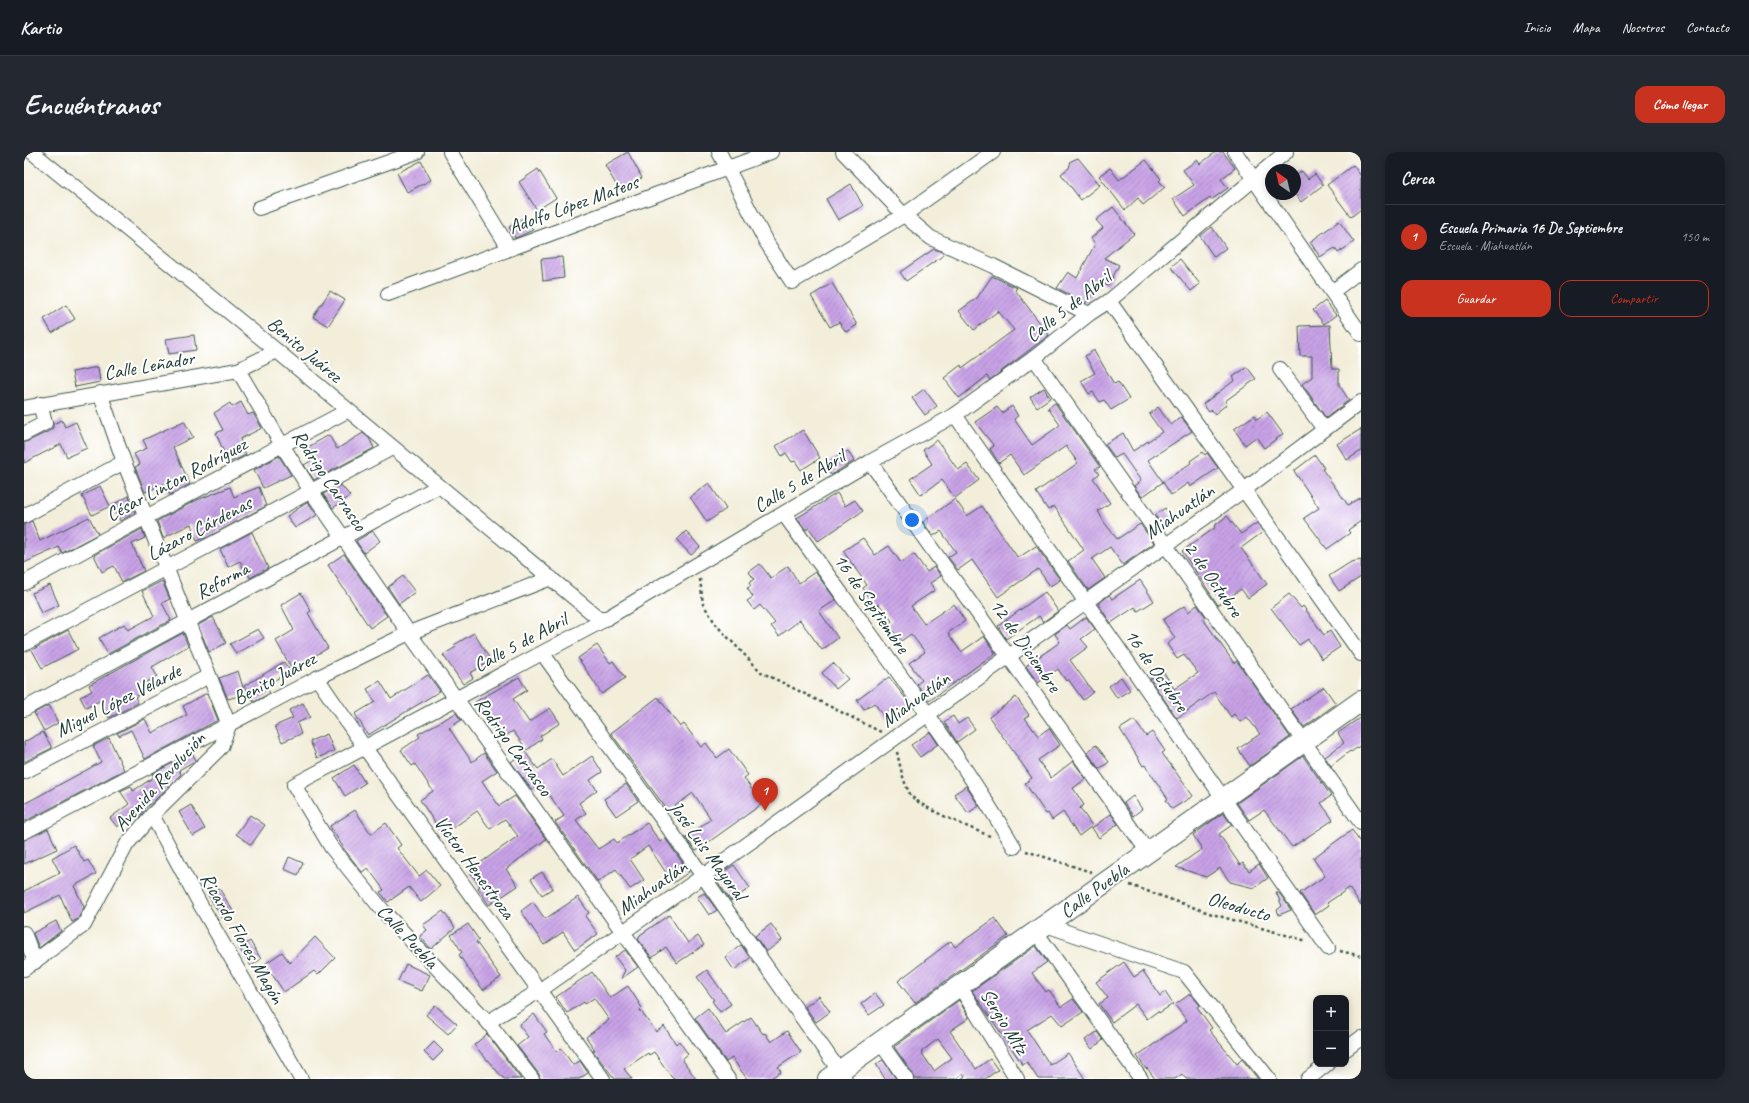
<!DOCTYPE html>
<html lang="es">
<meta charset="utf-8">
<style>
:root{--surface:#171b24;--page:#242831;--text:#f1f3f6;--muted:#9ea1a6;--line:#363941;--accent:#c8321e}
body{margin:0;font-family:Caveat,sans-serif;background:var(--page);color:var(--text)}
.controls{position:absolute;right:12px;bottom:12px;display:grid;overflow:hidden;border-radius:8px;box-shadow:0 2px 10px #0003}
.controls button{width:36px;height:36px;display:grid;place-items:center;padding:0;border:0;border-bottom:1px solid var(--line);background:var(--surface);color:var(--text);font:20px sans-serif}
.compass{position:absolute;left:1241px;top:12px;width:36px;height:36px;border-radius:50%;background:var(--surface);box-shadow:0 2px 10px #0003;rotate:326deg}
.you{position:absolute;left:888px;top:368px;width:14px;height:14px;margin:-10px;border:3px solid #fff;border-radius:50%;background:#1a73e8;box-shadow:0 0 0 6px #1a73e833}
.badge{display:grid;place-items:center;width:26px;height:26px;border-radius:50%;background:var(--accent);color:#fff;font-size:13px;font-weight:700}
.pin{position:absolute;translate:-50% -33px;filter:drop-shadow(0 1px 2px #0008)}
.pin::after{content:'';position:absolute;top:21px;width:14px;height:12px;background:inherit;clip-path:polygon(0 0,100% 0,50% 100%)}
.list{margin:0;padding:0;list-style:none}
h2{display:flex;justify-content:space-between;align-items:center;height:52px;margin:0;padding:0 16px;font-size:17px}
h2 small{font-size:13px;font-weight:400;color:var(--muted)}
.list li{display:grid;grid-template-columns:26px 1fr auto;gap:12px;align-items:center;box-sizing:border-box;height:64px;padding:0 16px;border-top:1px solid var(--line)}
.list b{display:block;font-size:15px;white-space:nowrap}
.list p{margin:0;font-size:13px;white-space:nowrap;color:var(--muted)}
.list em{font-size:13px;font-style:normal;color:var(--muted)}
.actions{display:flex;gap:8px;padding:12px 16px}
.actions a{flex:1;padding:9px 0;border:1px solid var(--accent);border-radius:12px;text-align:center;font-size:14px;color:var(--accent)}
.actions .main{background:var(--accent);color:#fff}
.map{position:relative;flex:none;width:1337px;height:927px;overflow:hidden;border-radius:12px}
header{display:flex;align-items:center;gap:24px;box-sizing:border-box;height:56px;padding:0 20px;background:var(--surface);border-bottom:1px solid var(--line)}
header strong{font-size:19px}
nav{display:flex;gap:22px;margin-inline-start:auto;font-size:14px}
.intro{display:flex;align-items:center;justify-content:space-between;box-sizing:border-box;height:96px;padding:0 24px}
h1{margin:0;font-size:28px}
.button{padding:10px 18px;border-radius:12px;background:var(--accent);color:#fff;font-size:14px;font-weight:700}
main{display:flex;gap:24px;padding:0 24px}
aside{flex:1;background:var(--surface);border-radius:12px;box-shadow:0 2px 10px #0003}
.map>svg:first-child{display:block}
.building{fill:url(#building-hatch);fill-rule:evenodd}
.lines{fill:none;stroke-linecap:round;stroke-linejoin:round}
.street-casing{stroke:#3f584d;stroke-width:16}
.secondary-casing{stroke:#3f584d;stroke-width:22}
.path{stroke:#3f584d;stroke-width:2.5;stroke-dasharray:3 3;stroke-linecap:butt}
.street{stroke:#fff;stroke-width:14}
.secondary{stroke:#fff;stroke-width:20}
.labels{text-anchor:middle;stroke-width:4;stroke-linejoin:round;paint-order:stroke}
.street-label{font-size:20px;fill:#1f3d34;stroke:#fff}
</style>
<header>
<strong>Kartio</strong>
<nav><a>Inicio</a><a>Mapa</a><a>Nosotros</a><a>Contacto</a></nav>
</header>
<div class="intro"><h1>Encuéntranos</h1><a class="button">Cómo llegar</a></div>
<main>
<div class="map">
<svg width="1337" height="927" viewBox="0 0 1337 927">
<defs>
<pattern id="building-hatch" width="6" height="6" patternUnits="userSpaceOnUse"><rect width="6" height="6" fill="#c8a2e6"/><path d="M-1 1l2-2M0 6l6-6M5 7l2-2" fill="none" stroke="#a285bb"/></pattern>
</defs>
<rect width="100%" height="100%" fill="#fff"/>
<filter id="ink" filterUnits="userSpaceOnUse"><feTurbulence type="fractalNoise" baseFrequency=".025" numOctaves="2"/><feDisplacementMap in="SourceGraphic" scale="8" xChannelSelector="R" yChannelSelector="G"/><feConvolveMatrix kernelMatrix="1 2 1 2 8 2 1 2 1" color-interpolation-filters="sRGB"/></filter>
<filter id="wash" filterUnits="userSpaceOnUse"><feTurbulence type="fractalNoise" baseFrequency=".012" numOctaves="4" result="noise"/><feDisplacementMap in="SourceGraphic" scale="16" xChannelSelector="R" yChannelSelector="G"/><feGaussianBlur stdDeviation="0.9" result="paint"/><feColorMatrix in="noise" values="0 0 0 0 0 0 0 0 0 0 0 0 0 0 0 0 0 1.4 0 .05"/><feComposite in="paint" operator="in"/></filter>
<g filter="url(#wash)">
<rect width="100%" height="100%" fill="#f3eeda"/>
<g id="blocks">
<g class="building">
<path d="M604,0L618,26L595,38L581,13Z"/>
<path d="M1192,0H1199L1211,16L1197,27L1204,36L1187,48L1186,46L1161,64L1149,47L1170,33L1159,18L1173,8L1176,12Z"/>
<path d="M1054,6L1076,33L1057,48L1037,22L1045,16L1047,9Z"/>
<path d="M1122,8L1137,27L1135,29L1141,35L1119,53L1114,46L1101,58L1075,24L1086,16L1095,28Z"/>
<path d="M397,9L407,28L383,40L373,21Z"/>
<path d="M1329,13L1337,24V57L1327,65L1303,33Z"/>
<path d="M514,17L532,46L513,58L495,30Z"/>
<path d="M1278,19L1284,27L1291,22L1299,33L1277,50L1271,42V24Z"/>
<path d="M827,32L839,54L814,68L802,47Z"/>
<path d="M1089,55L1110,82L1080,106L1095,113L1084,134L1077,130L1062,151L1033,136L1044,120L1053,126L1071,92L1067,86L1079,76L1072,68Z"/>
<path d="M501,65L509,78L491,86L485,75Z"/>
<path d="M1315,69L1330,90L1314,101L1311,96L1296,105L1286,90Z"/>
<path d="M1188,75L1202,96L1190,105L1176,84Z"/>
<path d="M910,97L918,100L920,103L882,129L876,120Z"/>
<path d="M538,105L540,126L519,129L517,107Z"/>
<path d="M1156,107L1176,132L1167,139L1147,115Z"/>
<path d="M968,124L993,136L991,138L1025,183L966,228L963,224L935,246L920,226L937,213L938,216L990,178L974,159L950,178L935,159L953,146Z"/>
<path d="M808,131L833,173L822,180L815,170L806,175L787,144Z"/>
<path d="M306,139L321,148L304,174L289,165Z"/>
<path d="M1301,149L1312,163L1300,172L1289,158Z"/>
<path d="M42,153L51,167L28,181L20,167Z"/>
<path d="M1306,173L1308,217H1315V233L1325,248L1302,266L1278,232L1288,225V204H1276L1275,174Z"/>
<path d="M170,183L172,198L145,202L142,187Z"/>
<path d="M1070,198L1090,232L1094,230L1105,247L1087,258L1080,248L1076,250L1069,240L1065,242L1057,229L1071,221L1061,204Z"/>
<path d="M74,215L76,230L51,235L48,220Z"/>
<path d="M1223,215L1232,227L1201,249L1203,252L1191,262L1188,258L1185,260L1179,252L1211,228L1209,225Z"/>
<path d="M1020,236L1026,246L1013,255L1006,245Z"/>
<path d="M900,237L913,254L901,263L888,246Z"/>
<path d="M217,250L224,263L229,261L238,276L216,287L222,303L204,311L192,281L199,278L190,261L206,251L208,255Z"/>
<path d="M1031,251L1076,315L1071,317L1075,322L1069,326L1086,351L1074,359L1080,370L1093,387L1116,372L1130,391L1099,413L1086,395L1068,407L1081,426L1064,438L1044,409L1060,398L1030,354L1024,358L1012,340L1054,311L1042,294L1000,323L986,303L975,311L966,297L970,294L951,270L973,255L978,261L988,254L994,264L990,267L1008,293L1036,273L1024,256Z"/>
<path d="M1134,255L1147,273L1157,265L1168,279L1124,308L1139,330L1118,345L1110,334L1117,329L1098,302L1091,306L1081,292L1099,281L1109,299L1138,280L1125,262Z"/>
<path d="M1243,260L1259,282L1240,296L1232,285L1221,293L1210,277L1231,263L1233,267Z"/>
<path d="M38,268L41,275L52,270L63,296L43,305L37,292L0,311V291L25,279L29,276V272Z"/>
<path d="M160,269L169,285L149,295L166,332L146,343L140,332L121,340L111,315L116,313L110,302L123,296L119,288Z"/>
<path d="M1337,277V299L1323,308L1313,292Z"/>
<path d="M779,278L796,306L777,318L771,309L768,310L762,301L758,304L752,294Z"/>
<path d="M339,281L345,286L350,296L290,328L280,313L290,307L284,295L305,283L313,297Z"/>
<path d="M913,288L934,318L943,312L955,328L931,346L918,328L897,343L886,327L908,312L899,298Z"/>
<path d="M824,299L830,309L807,323L801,312Z"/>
<path d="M1179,300L1181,303L1183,301L1194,316L1166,335L1164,331L1147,343L1139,330L1167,311L1166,309Z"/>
<path d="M1291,303L1300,316L1298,317L1324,353L1337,345V369L1324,378L1326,381L1303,397L1280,366L1295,356L1270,319Z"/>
<path d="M255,304L267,323L239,336L230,318Z"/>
<path d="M685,331L702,357L683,370L666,345Z"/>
<path d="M317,333L326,344L309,356L299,342Z"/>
<path d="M76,334L86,354L68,363L58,344Z"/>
<path d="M206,335L210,345L235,335L242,354L184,385L173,389L167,372L139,386L133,369L173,348Z"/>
<path d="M813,341L821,354L831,348L839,359L794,389L785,376L782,378L773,366Z"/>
<path d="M105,344L111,361L96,369L88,353Z"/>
<path d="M931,347L943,364L958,354L994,406L1012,394L1036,428L1026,434L1014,417L974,445L948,408L934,418L924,405L932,400L917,379L909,384L899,370Z"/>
<path d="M284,350L293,363L271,376L263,364Z"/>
<path d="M1141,356L1149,367L1138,374L1131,363Z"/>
<path d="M1203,364L1217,382L1233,371L1239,380L1217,396L1243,432L1224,446L1217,437L1194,453L1158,399L1191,376L1190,374Z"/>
<path d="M65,365L74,382L38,401L35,395L0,411V372L8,369L16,389Z"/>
<path d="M118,377L121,386L108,392L120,419L98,430L90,414L78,420L70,403Z"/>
<path d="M349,379L356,389L340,401L332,389Z"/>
<path d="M662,379L676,395L667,403L653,388Z"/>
<path d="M228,380L244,416L226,426L221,415L219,416L216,409L204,415L196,397Z"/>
<path d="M839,386L851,403L865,394L877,411L890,402L903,420L910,415L917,424L906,431L911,438L887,454L900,472L930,452L941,469L924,481L937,500L960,484L971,501L905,549L893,532L898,528L885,511L901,500L887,482L877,489L864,472L868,469L855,452L851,455L839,436L843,433L819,399Z"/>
<path d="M320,402L363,464L346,476L304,413Z"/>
<path d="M1337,408V425L1315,439L1305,424L1327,410Z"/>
<path d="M736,412L747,426L764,414L775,431L791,420L812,448L795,459L814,486L798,498L776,468L755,484L747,474L751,471L736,453L730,458L723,449L729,445L723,436L727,434L725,431L730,427L725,420Z"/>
<path d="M379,424L391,440L375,452L364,435Z"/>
<path d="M1116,428L1130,449L1114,459L1111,455L1087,471L1074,452L1085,443L1088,447Z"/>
<path d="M138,429L146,447L138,451L147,468L84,502L75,486L100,472L104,478L130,464L118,439Z"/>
<path d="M26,433L35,453L17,461L8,441Z"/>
<path d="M1021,440L1034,459L1019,470L1015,464L982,487L974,474Z"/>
<path d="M277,441L287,459L284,461L304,496L268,517L252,489L270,478L257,453Z"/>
<path d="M1265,442L1277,456L1279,454L1300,483L1306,479L1316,495L1298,507L1284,487L1275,493L1247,456Z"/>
<path d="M1173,453L1182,465L1179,467L1210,511L1213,509L1266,585L1226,614L1214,597L1236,582L1223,565L1216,570L1210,562L1207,565L1190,540L1153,566L1126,527L1139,519L1150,537L1174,521L1160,503L1153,507L1143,492L1151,486L1139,468L1160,454L1164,460Z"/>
<path d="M189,465L202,491L185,500L174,473Z"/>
<path d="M1062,465L1071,477L1057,487L1064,495L1046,508L1069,540L1059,548L1044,527L1042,529L1034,517L1014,531L1002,514L1036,490L1031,482L1043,473L1046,477Z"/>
<path d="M234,477L240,486L212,502L206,492Z"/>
<path d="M44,478L54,497L18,516L8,498Z"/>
<path d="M159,481L164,494L128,515L133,524L114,535L117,542L111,545L114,551L85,566L75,549L62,556L56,545L68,539L65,533Z"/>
<path d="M450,481L467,509L446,521L449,526L439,532L419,503L432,495L430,493Z"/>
<path d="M573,493L586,511L589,509L601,526L578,542L554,506Z"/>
<path d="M260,510L266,519L241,534L246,541L230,550L220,534Z"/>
<path d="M809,511L824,527L812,537L798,521Z"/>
<path d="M214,519L221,542L204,547L195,526Z"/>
<path d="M404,523L416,539L344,583L331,562L351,550L343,537L356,529L367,547Z"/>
<path d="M495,525L503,538L489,547L505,570L526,556L536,571L516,584L518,587L503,598L489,579L477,587L451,550Z"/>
<path d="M865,525L886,552L863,568L850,551L840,558L833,548Z"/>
<path d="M1097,525L1106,538L1093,546L1085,534Z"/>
<path d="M1300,535L1312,552L1280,575L1267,557Z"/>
<path d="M183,541L194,568L121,607L107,578L95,584L93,581L121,567L128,581L163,563L159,554Z"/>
<path d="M634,545L656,575L660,572L677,595L682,591L693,606L705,597L724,623L720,626L738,652L672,699L662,686L687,667L669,641L644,659L587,581Z"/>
<path d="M992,545L1005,563L1001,566L1014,584L1025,576L1036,593L1014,608L1027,626L1049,609L1062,627L1049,636L1060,653L1056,656L1068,674L1055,684L1039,660L1028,668L1024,661L1022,662L1001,631L1008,626L965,565Z"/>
<path d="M279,551L286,565L273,571L277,582L258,590L251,574L269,566L265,558Z"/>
<path d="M25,553L34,571L20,579L10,561Z"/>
<path d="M432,561L437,568L425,576L448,610L460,601L473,619L458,629L475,654L491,644L522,687L482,717L494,734L465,753L454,736L456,734L445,719L494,684L481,667L466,677L453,659L419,683L396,648L409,639L391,612L388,614L377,598L396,585L394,582Z"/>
<path d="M929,564L934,572L943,566L951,577L933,590L920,570Z"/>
<path d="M1337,565V593L1327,600L1326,599L1307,614L1301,605L1320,591L1314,581Z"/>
<path d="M1110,568L1122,584L1128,580L1141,599L1138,601L1169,644L1148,657L1142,648L1144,647L1121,613L1119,614L1096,577Z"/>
<path d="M19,580L28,596L0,610V590Z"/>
<path d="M906,580L914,592L896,605L887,593Z"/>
<path d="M303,582L310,599L293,606L286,589Z"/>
<path d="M85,586L100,618L0,670V652L77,610L69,594Z"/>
<path d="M1072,593L1085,610L1075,617L1063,600Z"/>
<path d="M501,600L514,617L528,607L539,624L568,604L578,620L566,628L573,638L555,651L562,661L552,668L574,697L590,687L593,691L623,671L636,690L641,686L665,720L649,731L624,694L606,707L620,728L606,737L592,717L574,730L531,670L540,664L517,631L508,638L487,610Z"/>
<path d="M168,601L172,608L155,618L157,622L129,650L118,658L119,660L114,666L112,662L93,675L86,666L105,652L96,639L107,634L109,639L130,625L128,622Z"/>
<path d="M1279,604L1307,644L1297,651L1309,668L1268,695L1240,658L1225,668L1213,651Z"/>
<path d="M330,613L341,631L321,644L310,626Z"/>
<path d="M602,632L614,649L592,664L580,647Z"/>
<path d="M942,634L955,654L944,661L930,642Z"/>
<path d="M1109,644L1118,657L1109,664L1100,651Z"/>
<path d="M167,653L181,677L169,684L155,660Z"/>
<path d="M331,658L347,682L362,671L377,693L373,696L395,724L403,718L416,734L397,750L385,735L364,750L356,740L360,738L344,716L338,720L320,697L306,674Z"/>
<path d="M1199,661L1208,673L1195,682L1216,713L1219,711L1225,719L1235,712L1244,726L1230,736L1206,730L1196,716L1182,725L1152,715L1178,697L1169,683Z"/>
<path d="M1087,662L1094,672L1075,686L1068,676Z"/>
<path d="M226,663L241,673L227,693L212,682Z"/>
<path d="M24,677L33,697L0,712V688Z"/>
<path d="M1328,678L1337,692V754L1325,736L1303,751L1305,753L1291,763L1276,741L1301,724L1289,706Z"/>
<path d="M50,693L60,710L64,708L72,722L50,734L60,755L54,767L48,770L36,743L0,761V739L36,721L28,706Z"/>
<path d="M265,705L279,711L274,723L260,717Z"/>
<path d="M710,713L726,736L707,749L691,726Z"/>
<path d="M518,720L529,736L518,743L507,727Z"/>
<path d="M195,736L209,759L198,766L184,743Z"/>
<path d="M1252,740L1256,742L1267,758L1255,763L1253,758L1258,754Z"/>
<path d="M680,741L693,758L685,763L673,745Z"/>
<path d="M554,745L565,761L561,764L574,782L551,798L539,780L520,793L497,759L509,750L521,767Z"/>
<path d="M419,759L431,776L407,797L396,784L403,778L399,773Z"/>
<path d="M645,763L664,791L674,784L680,793L653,811L642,795L628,806L614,787L616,783Z"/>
<path d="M971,766L984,784L891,851L874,829L927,789L931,795Z"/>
<path d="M32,769L37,779L15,796L9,781Z"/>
<path d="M444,772L455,788L452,790L477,825L459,838L435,803L438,800L427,783Z"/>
<path d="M747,772L758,788L742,800L731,784Z"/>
<path d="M291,785L311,806L294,823L290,819L260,840L241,812L258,800L266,811Z"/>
<path d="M226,789L237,807L227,814L215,796Z"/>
<path d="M717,793L726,806L710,818L701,805Z"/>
<path d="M1012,794L1023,810L1008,821L1022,840L1025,838L1037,855L1049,847L1059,860L1038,874L1028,862L1003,878L1026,913L1044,901L1061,927H1014L1003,910L999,913L948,839Z"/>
<path d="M601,798L614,815L597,827L601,818L591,805Z"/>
<path d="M1100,810L1110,825L1119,819L1136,844L1141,840L1149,852L1135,861L1134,859L1123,867L1112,852L1088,870L1075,852L1084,846L1072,830Z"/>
<path d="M382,812L406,823L398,839L374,829Z"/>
<path d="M683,818L707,852L696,860L688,849L690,848L673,825Z"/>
<path d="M568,820L586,846L604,834L618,856L616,858L632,880L640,874L652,892L655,889L664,902L658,907L672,927H649L630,900L625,903L624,901L600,917L608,927H591L569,899L571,898L562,885L585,868L570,846L561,852L560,850L543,861L532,845Z"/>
<path d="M851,841L860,853L845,863L837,852Z"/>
<path d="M1166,842L1176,853L1173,855L1188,876L1185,878L1213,912L1218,907L1234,927H1162L1158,922L1151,927H1131L1123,916L1122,917L1113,904L1163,869L1151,853Z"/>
<path d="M795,844L806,860L792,870L781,855Z"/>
<path d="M935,848L945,866L926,879L952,917L966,907L974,918L961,927H937L941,924L939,921L932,927H890L889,922L870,895ZM914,887L928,906L910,919L897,900Z"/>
<path d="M411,853L433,872L424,882L402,863Z"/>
<path d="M684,856L702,882L727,865L739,882L741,881L747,890L763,879L777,900L754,915L757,920L745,927H723L708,906L702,910L671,866Z"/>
<path d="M510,862L523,880L520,882L533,900L537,896L549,913L556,909L564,921L555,927H516L515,922L493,894L504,885L495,873Z"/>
<path d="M1073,880L1079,888L1068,897L1061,888Z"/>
<path d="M463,882L497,927H480L450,893Z"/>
<path d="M410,890L419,899L409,909L400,900Z"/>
<path d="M859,908L872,927H861L852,912Z"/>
</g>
</g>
</g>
<g filter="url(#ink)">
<use href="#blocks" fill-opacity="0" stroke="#3f584d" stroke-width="1"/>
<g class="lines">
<g class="street-casing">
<g id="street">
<path d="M8,0L253,199L578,469"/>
<path d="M426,0L485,96"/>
<path d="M695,0L741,88L768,130L880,63L969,0"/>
<path d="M819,0L880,63L907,86L969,114L1065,162"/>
<path d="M1211,0L1337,182"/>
<path d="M235,56L393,0"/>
<path d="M1308,140L1337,118"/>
<path d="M364,142L747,0"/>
<path d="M1085,149L1337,502"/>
<path d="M1010,206L1337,671"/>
<path d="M1256,217L1300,277"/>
<path d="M214,218L258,293L287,339L385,481L704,927"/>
<path d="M76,241L100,310L205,573"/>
<path d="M0,256L214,218L253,199"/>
<path d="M931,263L1304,796"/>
<path d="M0,282L21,271L16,252"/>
<path d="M846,310L1124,700"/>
<path d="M760,362C838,472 921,579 990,695"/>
<path d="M0,364L100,310"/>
<path d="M0,431L122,365L323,259"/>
<path d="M0,492L368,296"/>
<path d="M519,502L679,724L821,927"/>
<path d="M293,526L341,596L579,927"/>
<path d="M0,557L415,334"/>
<path d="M0,620L185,524"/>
<path d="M128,663L176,752L277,927"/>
<path d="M0,680L293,526L385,481L527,426"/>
<path d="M1022,773L1160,820L1245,927"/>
<path d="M1012,780L1117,927"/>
<path d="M0,781L11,810"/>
<path d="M0,817L60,773L103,692L128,663L197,595L205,573"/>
<path d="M935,833L993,927"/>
<path d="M464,870L515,839L679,724L985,504L1220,338L1337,250"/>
<path d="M856,890L882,927"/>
<path d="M1322,897L1337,886"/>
<path d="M508,927L464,870L360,760L307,695L270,633L578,469L846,310L931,263L1010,206L1065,162L1085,149L1262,0"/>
<path d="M1284,927L1303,912"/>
</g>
</g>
<g class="secondary-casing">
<path id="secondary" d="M804,927L1337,549"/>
</g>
<g class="path">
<path d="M676,427L679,452L693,474L737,520L857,580"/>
<path d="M873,600C876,614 879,629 886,642C893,655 952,678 968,685"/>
<path d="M1002,699L1067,720"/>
<path d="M1106,733L1188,762L1283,789"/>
<path d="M1316,799L1337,804"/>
</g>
<use href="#street" class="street"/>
<use href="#secondary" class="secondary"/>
</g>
</g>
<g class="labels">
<g class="street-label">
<text transform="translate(549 52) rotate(-20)" y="7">Adolfo López Mateos</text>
<text transform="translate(1044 154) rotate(-38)" y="7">Calle 5 de Abril</text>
<text transform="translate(281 197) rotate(40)" y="7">Benito Juárez</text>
<text transform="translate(125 213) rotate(-10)" y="7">Calle Leñador</text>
<text transform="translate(152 327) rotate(-28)" y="7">César Linton Rodríguez</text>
<text transform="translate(306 328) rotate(56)" y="7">Rodrigo Carrasco</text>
<text transform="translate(775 329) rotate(-31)" y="7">Calle 5 de Abril</text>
<text transform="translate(1155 359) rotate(-35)" y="7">Miahuatlán</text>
<text transform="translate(175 376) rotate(-28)" y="7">Lázaro Cárdenas</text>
<text transform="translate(1190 427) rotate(55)" y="7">2 de Octubre</text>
<text transform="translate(198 428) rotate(-28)" y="7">Reforma</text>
<text transform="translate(848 451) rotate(55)" y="7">16 de Septiembre</text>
<text transform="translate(496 490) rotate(-28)" y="7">Calle 5 de Abril</text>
<text transform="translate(1002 493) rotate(55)" y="7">12 de Diciembre</text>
<text transform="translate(1133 518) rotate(55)" y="7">16 de Octubre</text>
<text transform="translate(250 526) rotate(-28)" y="7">Benito Juárez</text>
<text transform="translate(891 547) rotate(-36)" y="7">Miahuatlán</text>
<text transform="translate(94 548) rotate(-27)" y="7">Miguel López Velarde</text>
<text transform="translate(490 594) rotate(54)" y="7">Rodrigo Carrasco</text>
<text transform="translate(135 629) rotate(-48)" y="7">Avenida Revolución</text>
<text transform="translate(684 698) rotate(54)" y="7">José Luis Mayoral</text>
<text transform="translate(451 715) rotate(54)" y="7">Víctor Henestroza</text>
<text transform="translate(628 735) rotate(-35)" y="7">Miahuatlán</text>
<text transform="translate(1070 738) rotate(-36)" y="7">Calle Puebla</text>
<text transform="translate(1215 754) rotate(16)" y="7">Oleoducto</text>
<text transform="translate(384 784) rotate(47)" y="7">Calle Puebla</text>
<text transform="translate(219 786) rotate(60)" y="7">Ricardo Flores Magón</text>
<text transform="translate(981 869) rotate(58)" y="7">Sergio Mtz</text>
</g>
</g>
</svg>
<div class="controls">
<button>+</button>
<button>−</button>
</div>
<svg class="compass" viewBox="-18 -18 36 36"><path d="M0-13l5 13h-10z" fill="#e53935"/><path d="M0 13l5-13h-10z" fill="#9ea1a6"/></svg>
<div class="you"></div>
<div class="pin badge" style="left:741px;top:659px">1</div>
</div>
<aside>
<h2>Cerca<small></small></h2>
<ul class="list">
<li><span class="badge">1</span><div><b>Escuela Primaria 16 De Septiembre</b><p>Escuela · Miahuatlán</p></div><em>150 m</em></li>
</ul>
<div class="actions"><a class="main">Guardar</a><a>Compartir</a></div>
</aside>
</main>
